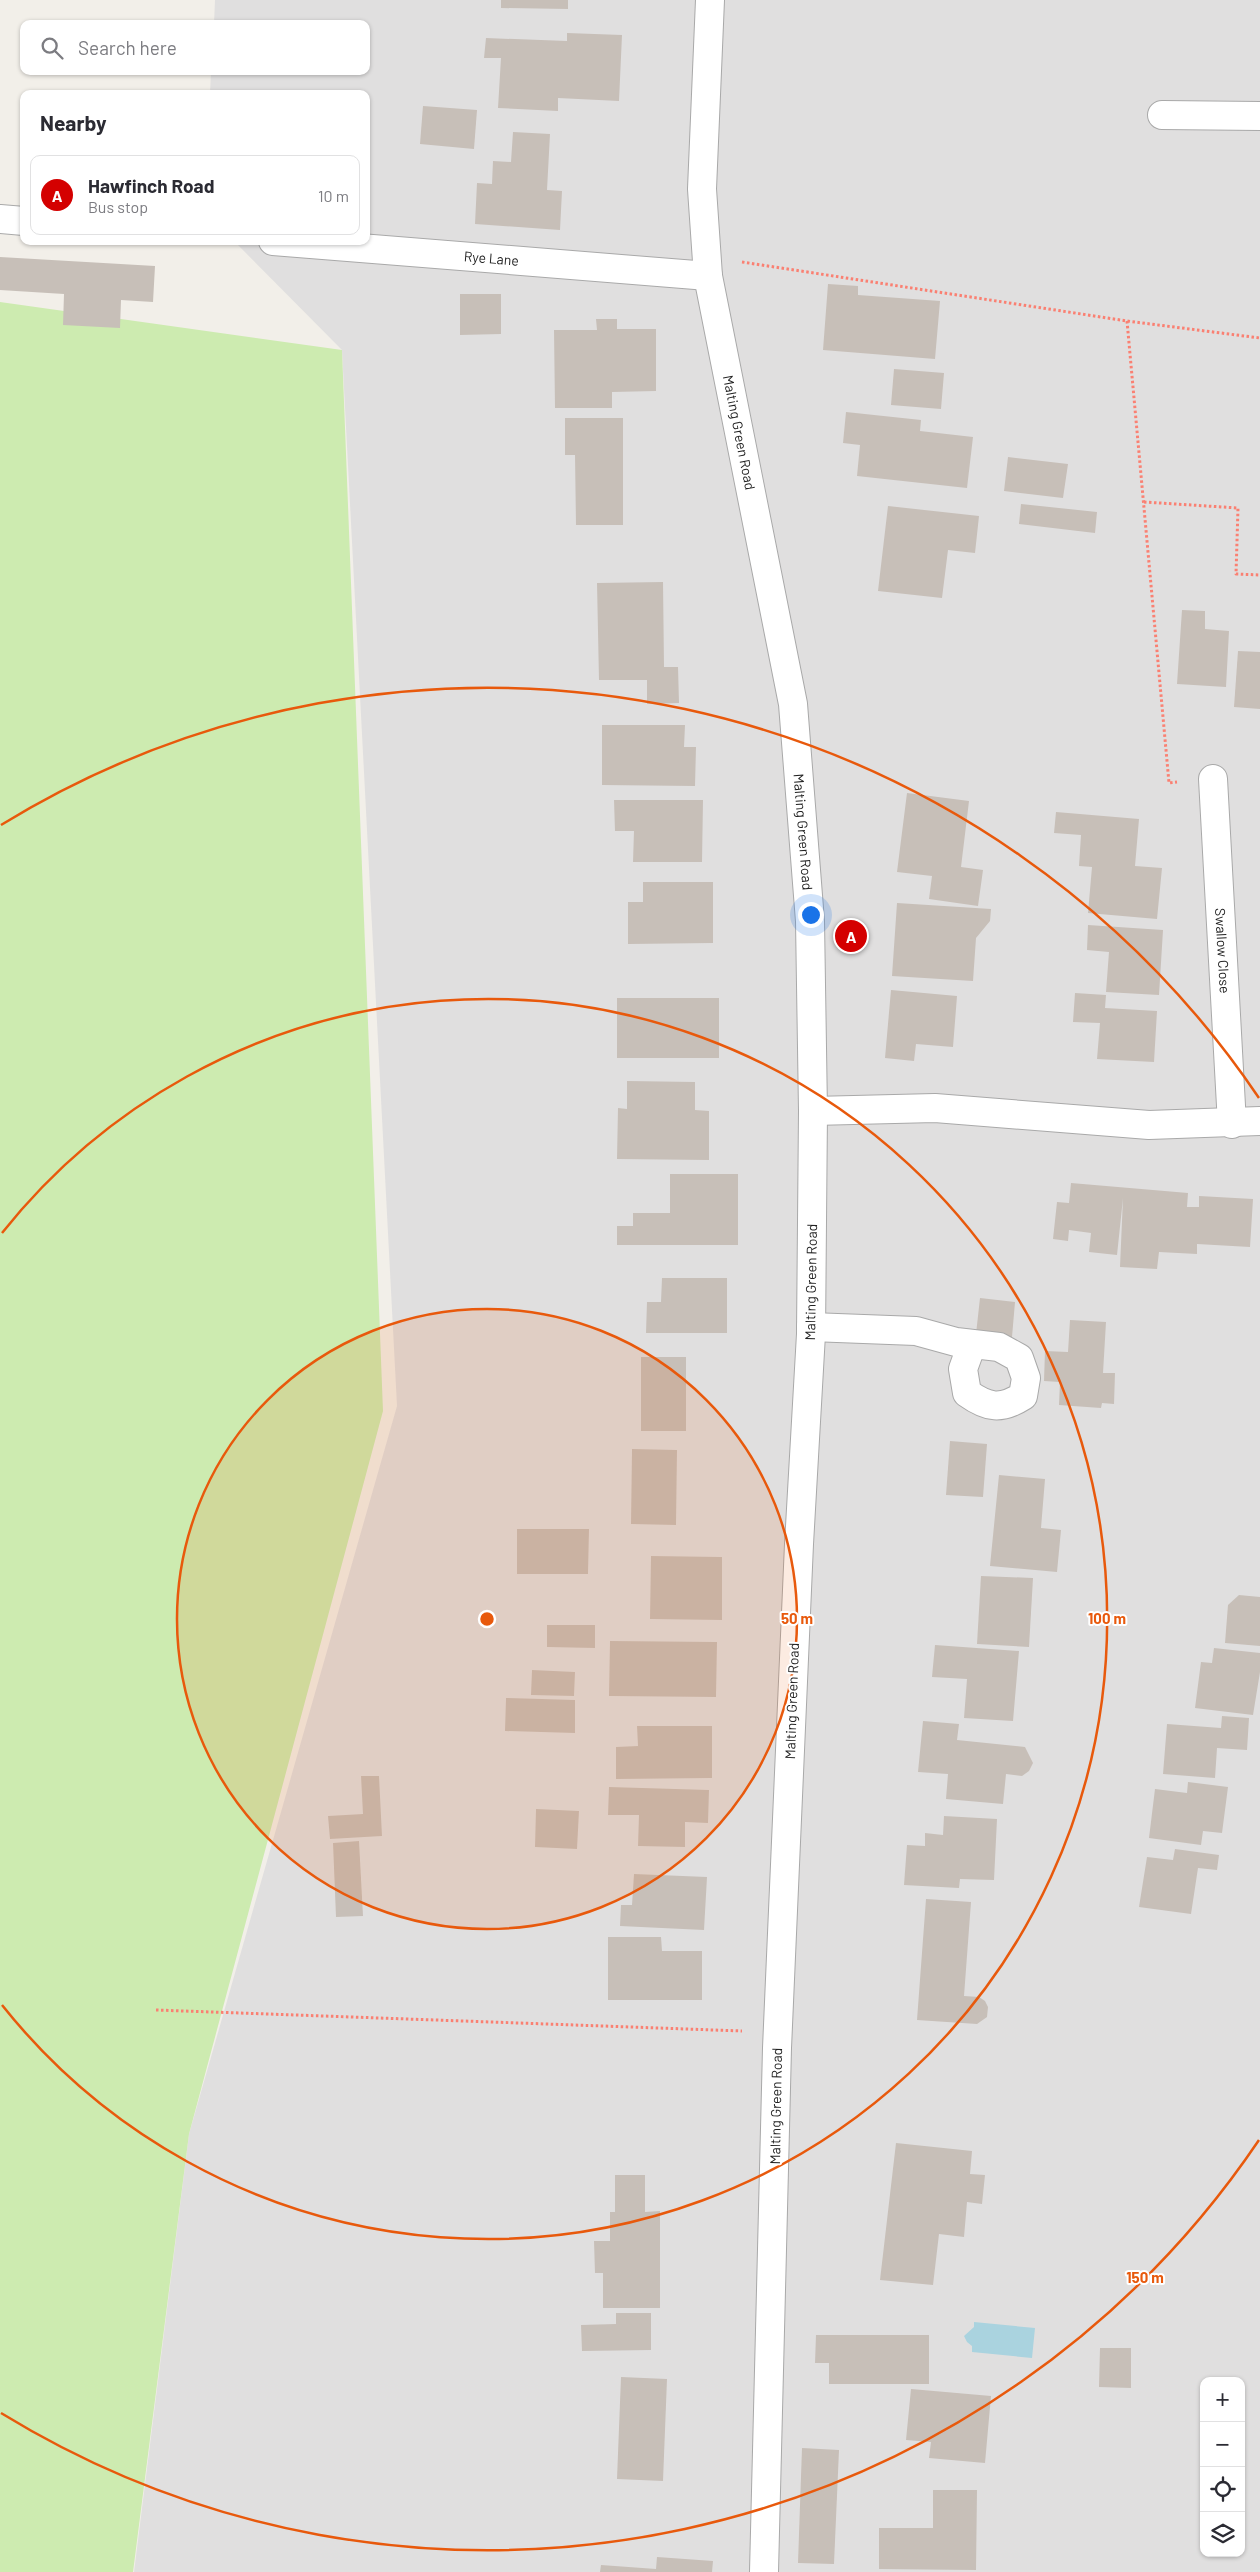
<!DOCTYPE html>
<meta charset="utf-8">
<style>
:root{--surface:#fff;--page:#f2f2f3;--text:#2b2b33;--muted:#7c7c81;--line:#e1e1e2;--accent:#d40000}
body{margin:0;font-family:Barlow,sans-serif;background:var(--page);color:var(--text)}
.controls{position:absolute;right:15px;bottom:15px;display:grid;overflow:hidden;border-radius:10px;box-shadow:0 1px 4px #0004}
.controls button{width:45px;height:45px;display:grid;place-items:center;padding:0;border:0;border-bottom:1px solid var(--line);background:var(--surface);color:var(--text);font:25px sans-serif}
.you{position:absolute;left:810px;top:914px;width:18px;height:18px;margin:-12px;border:4px solid #fff;border-radius:50%;background:#1a73e8;box-shadow:0 0 0 8px #1a73e833}
.badge{display:grid;place-items:center;width:32px;height:32px;border-radius:50%;background:var(--accent);color:#fff;font-size:16px;font-weight:700}
.pin{position:absolute;translate:-50% -50%;border:2px solid #fff;box-shadow:0 1px 5px #0006}
.list{margin:0;padding:0;list-style:none}
h2{display:flex;justify-content:space-between;align-items:center;height:65px;margin:0;padding:0 20px;font-size:21px}
h2 small{font-size:16px;font-weight:400;color:var(--muted)}
.list li{display:grid;grid-template-columns:32px 1fr auto;gap:15px;align-items:center;box-sizing:border-box;height:80px;margin:0 10px 10px;padding:0 10px;border:1px solid var(--line);border-radius:10px}
.list b{display:block;font-size:19px;white-space:nowrap}
.list p{margin:0;font-size:16px;white-space:nowrap;color:var(--muted)}
.list em{font-size:16px;font-style:normal;color:var(--muted)}
.icon{flex:none;width:28px;height:28px;fill:none;stroke:currentColor;stroke-width:2;stroke-linecap:round;stroke-linejoin:round}
.map{position:relative;flex:none;width:1260px;height:2572px;overflow:hidden}
.search{position:absolute;background:var(--surface);box-shadow:0 1px 4px #0004;left:20px;top:20px;width:350px;height:55px;display:flex;align-items:center;gap:12px;box-sizing:border-box;padding:0 18px;border-radius:10px;color:var(--muted);font-size:19px}
.panel{position:absolute;background:var(--surface);box-shadow:0 1px 4px #0004;left:20px;top:90px;width:350px;height:155px;border-radius:10px}
.map>svg:first-child{display:block}
.residential{fill:#e0dfdf;fill-rule:evenodd}
.grass{fill:#cdebb0}
.water{fill:#aad3df}
.building{fill:#c7bfb8}
.lines{fill:none;stroke-linecap:round;stroke-linejoin:round}
.minor-casing{stroke:#a9a9a9;stroke-width:30}
.path{stroke:#fa8072;stroke-width:3;stroke-dasharray:2.5 2.5;stroke-linecap:butt}
.minor{stroke:#fff;stroke-width:28}
.ring{fill:none;stroke:#e8590c;stroke-width:2.5}
.labels{text-anchor:middle;stroke-width:4;stroke-linejoin:round;paint-order:stroke}
.street-label{font-size:14px;fill:#222;stroke:#fff}
.centre{fill:#e8590c;stroke:#fff;stroke-width:2.5}
.ring-label{font-size:15px;text-anchor:middle;font-weight:bold;fill:#e8590c;stroke:#fff;stroke-width:4;stroke-linejoin:round;paint-order:stroke}
</style>
<div class="map">
<svg width="1260" height="2572" viewBox="0 0 1260 2572">
<rect width="100%" height="100%" fill="#f2efe9"/>
<path class="residential" d="M215,0H1260V2572H134L189,2134L397,1406L342,350L234,241H366V94H210L211,71H366V24H214ZM1204,2381H1241V2553H1204Z"/>
<path class="grass" d="M0,302L342,350L383,1411L189,2134L133,2572H0Z"/>
<path class="water" d="M974,2322L1035,2328L1032,2358L972,2352V2346L967,2342L964,2336L974,2327Z"/>
<g class="building">
<path d="M501,0H568V9L501,8Z"/>
<path d="M567,33L622,35L619,101L558,98V111L498,108L501,58H484L486,38L567,41Z"/>
<path d="M423,106L477,110L474,149L420,144Z"/>
<path d="M513,132L550,134L547,190L562,191L560,230L475,224L477,183L492,184L493,161L511,162Z"/>
<path d="M0,257L155,266L153,302L121,300L120,328L63,325L64,294L0,290Z"/>
<path d="M828,284L858,286V295L940,301L935,359L823,350Z"/>
<path d="M460,294H501V334L460,335Z"/>
<path d="M596,319H617V329H656V391L612,392V408H555L554,330H597Z"/>
<path d="M894,369L944,373L941,409L891,405Z"/>
<path d="M846,412L921,420L920,431L973,437L967,488L857,476L860,445L843,443Z"/>
<path d="M565,418H623V525H576L575,455H565Z"/>
<path d="M1008,457L1068,464L1063,498L1004,491Z"/>
<path d="M1021,504L1097,512L1095,533L1019,524Z"/>
<path d="M888,506L979,516L975,553L948,550L942,598L878,591Z"/>
<path d="M663,582L664,667H678L679,703L647,704V680H599L597,583Z"/>
<path d="M1182,610L1205,611V629L1229,631L1226,687L1177,684Z"/>
<path d="M1238,651L1260,652V709L1234,707Z"/>
<path d="M602,725H685L684,747H696L695,786L602,785Z"/>
<path d="M907,793L969,801L961,867L983,870L978,906L929,899L932,876L897,872Z"/>
<path d="M614,800H703L702,862H633L634,831H615Z"/>
<path d="M1056,812L1139,819L1135,866L1162,868L1157,919L1088,913L1092,867L1079,866L1081,835L1054,833Z"/>
<path d="M643,882H713V943L628,944V902H643Z"/>
<path d="M897,903L991,909L990,921L976,938L973,981L892,976Z"/>
<path d="M1088,925L1163,930L1159,995L1106,992L1109,952L1087,950Z"/>
<path d="M891,990L957,996L953,1047L916,1044L914,1061L885,1058Z"/>
<path d="M1075,993L1106,995L1105,1008L1157,1011L1154,1062L1097,1059L1100,1023L1073,1022Z"/>
<rect x="617" y="998" width="102" height="60"/>
<path d="M627,1081L695,1082V1110L709,1111V1160L617,1159L618,1108L627,1109Z"/>
<path d="M670,1174H738V1245H617V1226H633V1213H670Z"/>
<path d="M1071,1183L1188,1193L1187,1207H1199V1196L1253,1199L1250,1247L1197,1244V1254L1159,1252L1157,1269L1120,1267L1123,1198L1117,1255L1089,1252L1091,1233L1069,1230L1068,1241L1053,1239L1057,1202L1069,1203Z"/>
<path d="M662,1278H727V1333H646L647,1302H661Z"/>
<path d="M980,1298L1015,1302L1012,1337L976,1334Z"/>
<path d="M1070,1320L1106,1322L1103,1373H1115L1114,1404L1102,1403L1101,1408L1059,1405L1060,1382L1044,1381L1045,1351L1068,1352Z"/>
<rect x="641" y="1357" width="45" height="74"/>
<path d="M950,1441L987,1444L983,1497L946,1495Z"/>
<path d="M632,1449L677,1450L676,1525L631,1524Z"/>
<path d="M999,1475L1045,1479L1041,1528L1061,1530L1057,1572L990,1566Z"/>
<path d="M517,1529H589L588,1574H517Z"/>
<path d="M651,1556L722,1557V1620L650,1619Z"/>
<path d="M981,1576L1033,1578L1029,1647L977,1644Z"/>
<path d="M1239,1595L1260,1597V1646L1225,1643L1228,1605Z"/>
<path d="M547,1625H595V1648L547,1647Z"/>
<path d="M610,1641L717,1642L716,1697L609,1696Z"/>
<path d="M935,1645L1019,1651L1013,1721L964,1718L967,1679L932,1677Z"/>
<path d="M1214,1648L1260,1653V1672L1253,1715L1195,1708L1201,1662L1212,1663Z"/>
<path d="M532,1670L575,1672L574,1696L531,1695Z"/>
<path d="M506,1698L575,1700V1733L505,1731Z"/>
<path d="M1222,1716L1249,1718L1247,1750L1217,1748L1215,1778L1163,1774L1167,1724L1221,1728Z"/>
<path d="M923,1721L959,1724L957,1740L1025,1747L1033,1763L1029,1771L1022,1776L1006,1774L1003,1804L946,1799L948,1774L918,1772Z"/>
<path d="M637,1726H712V1778L616,1779V1747L638,1746Z"/>
<path d="M361,1776H379L382,1836L330,1839L328,1816L363,1814Z"/>
<path d="M1188,1782L1228,1787L1222,1833L1203,1831L1201,1845L1149,1838L1155,1789L1187,1793Z"/>
<path d="M609,1787L709,1790L708,1823L685,1822V1847L638,1846L639,1815H608Z"/>
<path d="M536,1809L579,1811L577,1849L535,1847Z"/>
<path d="M944,1816L997,1819L994,1880L960,1879L959,1888L904,1885L907,1845L925,1846V1833L943,1835Z"/>
<path d="M359,1841L363,1916L336,1917L333,1843Z"/>
<path d="M1175,1849L1219,1855L1217,1870L1198,1868L1191,1914L1139,1907L1147,1857L1173,1860Z"/>
<path d="M634,1874L707,1877L704,1930L620,1926L621,1905H632Z"/>
<path d="M926,1899L971,1902L964,1996L979,1997L985,2001L988,2007L987,2017L977,2024L917,2020Z"/>
<path d="M608,1937H661L662,1951H702V2000H608Z"/>
<path d="M896,2143L972,2151L970,2174L985,2175L982,2204L967,2202L964,2237L939,2234L933,2285L880,2280Z"/>
<path d="M615,2175H645V2212L660,2211V2308H603V2273H595L594,2241H610V2212H615Z"/>
<path d="M616,2313H651V2350L582,2351L581,2325L616,2324Z"/>
<path d="M816,2335H929V2384H829V2363H815Z"/>
<path d="M1100,2348H1131V2388L1099,2387Z"/>
<path d="M621,2377L667,2379L663,2481L617,2479Z"/>
<path d="M911,2389L991,2396L985,2463L929,2458L931,2442L906,2440Z"/>
<path d="M802,2448L839,2450L834,2564L798,2563Z"/>
<path d="M933,2490H977L976,2570L879,2569V2528H933Z"/>
<path d="M657,2557L713,2561L712,2572H600L601,2565L656,2569Z"/>
</g>
<g class="lines">
<g class="minor-casing">
<g id="minor">
<path id="s1" d="M710,0L702,189L708,276L793,704L810,921L813,1111L811,1334L799,1544L777,2048L764,2572"/>
<path d="M1162,115L1260,116"/>
<path d="M0,219L24,221"/>
<path id="s2" d="M273,241L708,276"/>
<path id="s3" d="M1213,779L1232,1124"/>
<path d="M813,1111L935,1108L1149,1125L1260,1121"/>
<path d="M811,1327L916,1331L956,1342L999,1347L1019,1358L1026,1378L1023,1396C1001,1410 988,1408 967,1393L963,1369L972,1344"/>
</g>
</g>
<g class="path">
<path d="M742,262L1127,321L1260,338"/>
<path d="M1127,321L1169,783L1177,782"/>
<path d="M1144,502L1238,508L1236,574L1260,575"/>
<path d="M156,2010L742,2031"/>
</g>
<use href="#minor" class="minor"/>
</g>
<circle cx="487" cy="1619" r="310" fill="#e8590c" fill-opacity=".12"/>
<g class="ring">
<circle cx="487" cy="1619" r="310"/>
<path d="M2 1233A620 620 0 1 1 2 2005"/>
<path d="M1259 2140A931 931 0 0 1 1 2413M1 825A931 931 0 0 1 1259 1098"/>
</g>
<g class="labels">
<g class="street-label">
<text dy="5" stroke="none"><textPath href="#s2" startOffset="219">Rye Lane</textPath></text>
<text dy="5" stroke="none"><textPath href="#s1" startOffset="436">Malting Green Road</textPath></text>
<text dy="5" stroke="none"><textPath href="#s1" startOffset="841">Malting Green Road</textPath></text>
<text dy="5" stroke="none"><textPath href="#s3" startOffset="172">Swallow Close</textPath></text>
<text transform="translate(811 1282) rotate(-89)" y="5">Malting Green Road</text>
<text transform="translate(792 1701) rotate(-88)" y="5">Malting Green Road</text>
<text transform="translate(776 2106) rotate(-89)" y="5">Malting Green Road</text>
</g>
</g>
<circle cx="487" cy="1619" r="8" class="centre"/>
<g class="ring-label">
<text x="797" y="1624">50 m</text>
<text x="1107" y="1624">100 m</text>
<text x="1145" y="2283">150 m</text>
</g>
</svg>
<div class="controls">
<button>+</button>
<button>−</button>
<button><svg class="icon" aria-label="locate" viewBox="0 0 24 24"><circle cx="12" cy="12" r="6"/><path d="M12 2v4M12 18v4M2 12h4M18 12h4"/></svg></button>
<button><svg class="icon" aria-label="layers" viewBox="0 0 24 24"><path d="M12 4l9 5-9 5-9-5zM3 14l9 5 9-5"/></svg></button>
</div>
<div class="you"></div>
<div class="pin badge" style="left:851px;top:936px">A</div>
<div class="search"><svg class="icon" aria-label="search" viewBox="0 0 24 24"><circle cx="10" cy="10" r="6"/><path d="M15 15l6 6"/></svg>Search here</div>
<section class="panel">
<h2>Nearby<small></small></h2>
<ul class="list">
<li><span class="badge">A</span><div><b>Hawfinch Road</b><p>Bus stop</p></div><em>10 m</em></li>
</ul>
</section>
</div>
